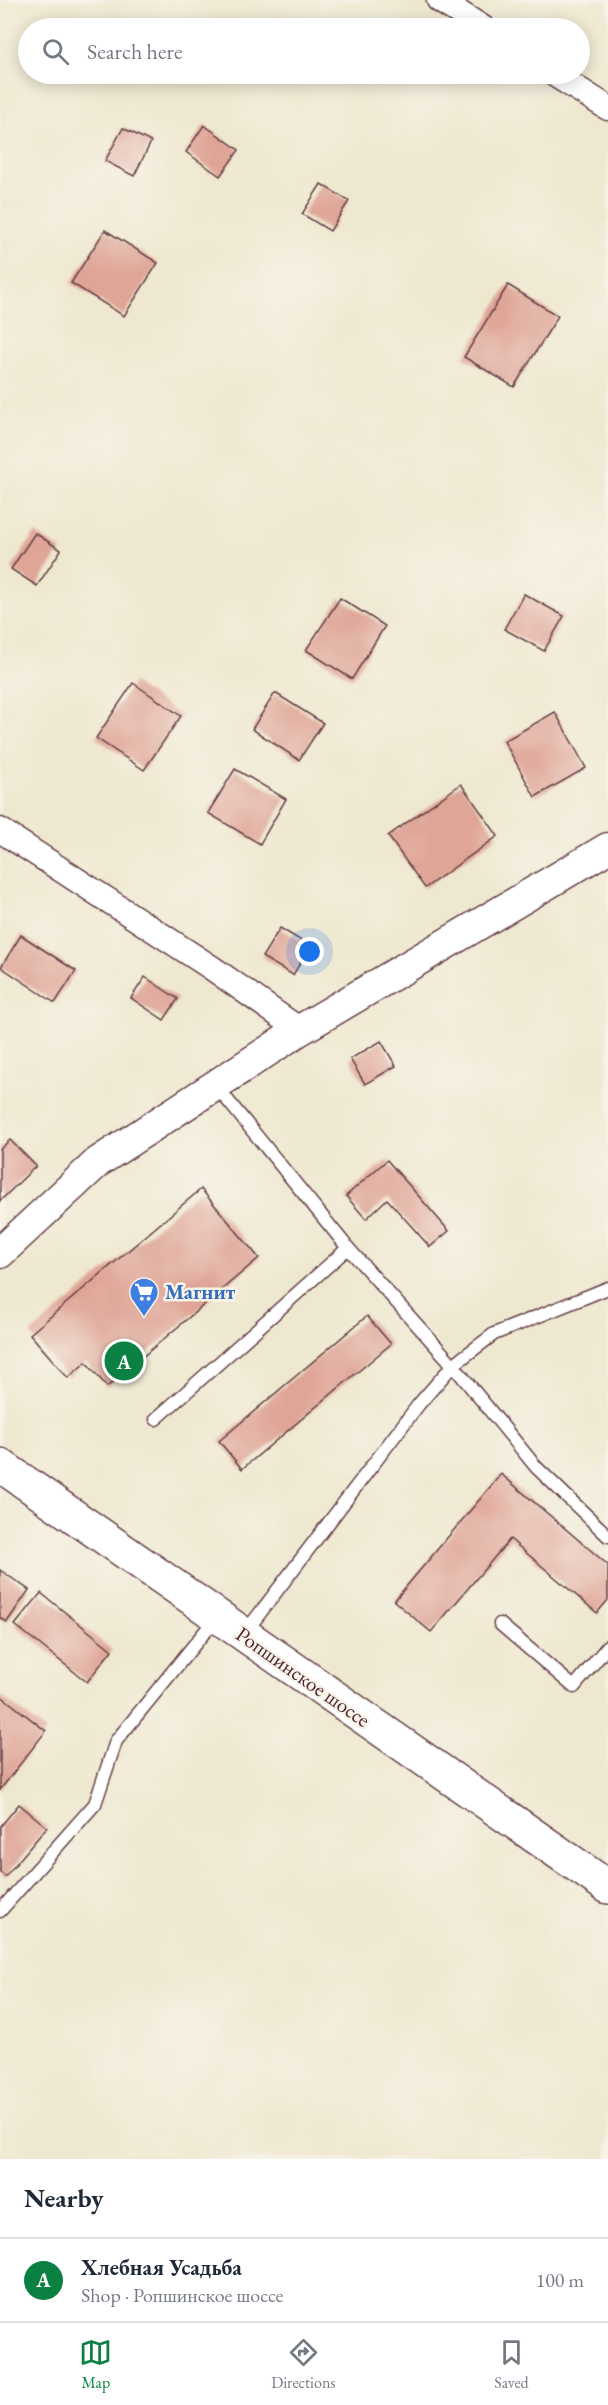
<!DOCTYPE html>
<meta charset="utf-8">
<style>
:root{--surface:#fff;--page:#f2f2f3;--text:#1f2937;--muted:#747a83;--line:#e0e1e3;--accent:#0b8043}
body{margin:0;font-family:"EB Garamond",serif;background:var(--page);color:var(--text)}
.you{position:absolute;left:310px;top:952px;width:21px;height:21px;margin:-15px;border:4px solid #fff;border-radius:50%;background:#1a73e8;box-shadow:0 0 0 9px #1a73e833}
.badge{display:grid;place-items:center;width:39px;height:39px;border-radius:50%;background:var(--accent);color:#fff;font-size:20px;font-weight:700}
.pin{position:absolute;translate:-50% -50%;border:3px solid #fff;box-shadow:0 2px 6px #0006}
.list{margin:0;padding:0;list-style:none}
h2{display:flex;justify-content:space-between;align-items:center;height:78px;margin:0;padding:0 24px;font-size:26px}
h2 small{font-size:20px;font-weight:400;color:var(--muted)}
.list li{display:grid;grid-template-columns:39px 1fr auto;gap:18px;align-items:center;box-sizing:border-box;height:84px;padding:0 24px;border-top:2px solid var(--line)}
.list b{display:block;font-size:22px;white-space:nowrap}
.list p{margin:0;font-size:20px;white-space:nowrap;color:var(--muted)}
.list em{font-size:20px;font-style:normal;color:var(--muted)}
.icon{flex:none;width:33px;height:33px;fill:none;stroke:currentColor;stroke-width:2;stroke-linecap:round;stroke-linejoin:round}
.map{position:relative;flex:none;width:608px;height:2159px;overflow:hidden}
.search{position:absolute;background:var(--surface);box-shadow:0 3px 15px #0003;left:18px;right:18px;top:18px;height:66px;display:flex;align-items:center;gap:15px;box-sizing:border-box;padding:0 21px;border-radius:33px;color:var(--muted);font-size:22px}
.sheet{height:162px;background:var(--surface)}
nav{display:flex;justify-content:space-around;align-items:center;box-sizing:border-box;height:84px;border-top:2px solid var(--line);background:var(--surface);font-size:16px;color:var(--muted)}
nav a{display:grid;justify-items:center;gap:3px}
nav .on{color:var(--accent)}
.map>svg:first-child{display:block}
.building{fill:#dfa597}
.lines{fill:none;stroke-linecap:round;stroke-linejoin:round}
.service-casing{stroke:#633d44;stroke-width:15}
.minor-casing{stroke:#633d44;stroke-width:27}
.tertiary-casing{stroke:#633d44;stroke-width:33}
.secondary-casing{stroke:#633d44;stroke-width:36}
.service{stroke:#fff;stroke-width:12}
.minor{stroke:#fff;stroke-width:24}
.tertiary{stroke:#fff;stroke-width:30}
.secondary{stroke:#fff;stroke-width:33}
.labels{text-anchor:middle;stroke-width:5;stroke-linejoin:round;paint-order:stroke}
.shop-label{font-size:21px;font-weight:bold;fill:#366cbe;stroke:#f7f3e8;text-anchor:start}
.street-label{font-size:21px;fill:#4a1f2b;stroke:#f7f3e8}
</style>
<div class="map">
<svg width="608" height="2159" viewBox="0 0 608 2159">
<rect width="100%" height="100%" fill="#f7f3e8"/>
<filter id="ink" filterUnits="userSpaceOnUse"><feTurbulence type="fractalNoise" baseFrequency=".0167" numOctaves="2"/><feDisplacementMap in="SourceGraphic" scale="12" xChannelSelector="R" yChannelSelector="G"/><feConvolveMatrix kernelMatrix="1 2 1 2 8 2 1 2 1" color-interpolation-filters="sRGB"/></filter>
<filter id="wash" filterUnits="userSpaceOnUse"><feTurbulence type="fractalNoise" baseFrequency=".008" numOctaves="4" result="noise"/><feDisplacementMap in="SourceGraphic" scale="24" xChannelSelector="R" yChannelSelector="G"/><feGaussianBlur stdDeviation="1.35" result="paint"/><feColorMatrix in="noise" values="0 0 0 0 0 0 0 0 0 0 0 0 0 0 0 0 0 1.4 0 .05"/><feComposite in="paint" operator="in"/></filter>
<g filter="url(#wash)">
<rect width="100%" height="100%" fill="#efe8d0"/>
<g id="blocks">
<g class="building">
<path d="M204,125L239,150L220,176L186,152Z"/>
<path d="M123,128L151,142L134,176L105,161Z"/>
<path d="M321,184L349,201L330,231L302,214Z"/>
<path d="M105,230L158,263L124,316L71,283Z"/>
<path d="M508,285L558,316L514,387L464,357Z"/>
<path d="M35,533L61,550L37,586L11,569Z"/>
<path d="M524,594L564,616L544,651L504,629Z"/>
<path d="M340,598L385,626L352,679L306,650Z"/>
<path d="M133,683L181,716L144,770L96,738Z"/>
<path d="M275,693L323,723L299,760L252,729Z"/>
<path d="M555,712L586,768L535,797L504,741Z"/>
<path d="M235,769L286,799L260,844L208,813Z"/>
<path d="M461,784L498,836L425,888L388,836Z"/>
<path d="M280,928L310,946L293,975L262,957Z"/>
<path d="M21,935L76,971L55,1003L1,967Z"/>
<path d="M145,977L178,999L164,1020L131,998Z"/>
<path d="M381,1041L396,1066L365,1084L350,1059Z"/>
<path d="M10,1140L36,1166L0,1201V1149Z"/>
<path d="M387,1160L449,1231L430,1247L387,1199L366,1219L346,1196Z"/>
<path d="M201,1189L259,1258L107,1387L86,1362L68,1378L30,1334Z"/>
<path d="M367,1316L391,1344L242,1469L219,1441Z"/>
<path d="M501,1474L608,1565V1600L597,1613L510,1539L431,1632L394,1601Z"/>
<path d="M0,1570L29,1590L7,1622L0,1618Z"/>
<path d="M41,1593L112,1650L87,1682L15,1625Z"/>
<path d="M0,1695L46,1731L0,1790Z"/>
<path d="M19,1804L47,1827L5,1877L0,1872V1827Z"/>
</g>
</g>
</g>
<g filter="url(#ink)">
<use href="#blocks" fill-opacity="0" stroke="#633d44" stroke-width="1.5"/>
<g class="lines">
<g class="service-casing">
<g id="service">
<path d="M216,1086L348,1248L453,1365L536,1467L608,1536"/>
<path d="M156,1419L348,1248"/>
<path d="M500,1624L574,1687L608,1646"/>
<path d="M244,1634L419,1404L453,1365L494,1334L608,1288"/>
<path d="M0,1911L95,1804L116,1741L216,1618"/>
</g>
</g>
<g class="minor-casing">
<g id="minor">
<path d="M439,0L483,28"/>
<path d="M554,74L608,108"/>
<path d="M0,830L212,968L300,1030"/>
</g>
</g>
<g class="tertiary-casing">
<path id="tertiary" d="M0,1253L98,1162L300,1030L608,848"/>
</g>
<g class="secondary-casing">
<path id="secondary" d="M0,1465L608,1887"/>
</g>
<use href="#service" class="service"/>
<use href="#minor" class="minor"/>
<use href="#tertiary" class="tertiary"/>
<use href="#secondary" class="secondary"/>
</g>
</g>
<defs>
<g id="supermarket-pin" transform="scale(1.5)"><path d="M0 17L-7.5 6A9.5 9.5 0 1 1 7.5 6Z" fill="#3f7fe0" stroke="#f7f3e8"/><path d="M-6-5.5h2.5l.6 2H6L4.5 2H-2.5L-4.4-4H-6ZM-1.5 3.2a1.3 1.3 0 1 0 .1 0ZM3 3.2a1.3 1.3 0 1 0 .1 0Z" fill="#fff"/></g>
</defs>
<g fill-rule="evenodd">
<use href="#supermarket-pin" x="144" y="1292"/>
</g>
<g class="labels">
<g class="shop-label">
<text x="165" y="1299">Магнит</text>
</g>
<g class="street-label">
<text transform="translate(303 1677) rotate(35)" y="7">Ропшинское шоссе</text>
</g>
</g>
</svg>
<div class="you"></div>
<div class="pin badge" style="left:124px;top:1361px">A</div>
<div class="search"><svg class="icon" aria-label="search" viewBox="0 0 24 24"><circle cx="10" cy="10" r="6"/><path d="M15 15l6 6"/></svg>Search here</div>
</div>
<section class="sheet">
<h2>Nearby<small></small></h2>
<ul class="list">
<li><span class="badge">A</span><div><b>Хлебная Усадьба</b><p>Shop · Ропшинское шоссе</p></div><em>100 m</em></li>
</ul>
</section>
<nav>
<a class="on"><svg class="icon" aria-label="map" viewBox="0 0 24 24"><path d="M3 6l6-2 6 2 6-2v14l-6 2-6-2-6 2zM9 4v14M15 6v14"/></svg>Map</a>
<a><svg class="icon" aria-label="directions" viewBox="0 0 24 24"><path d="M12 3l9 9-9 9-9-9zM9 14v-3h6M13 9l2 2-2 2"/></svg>Directions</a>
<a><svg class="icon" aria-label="saved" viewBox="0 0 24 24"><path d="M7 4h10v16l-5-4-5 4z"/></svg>Saved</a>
</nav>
